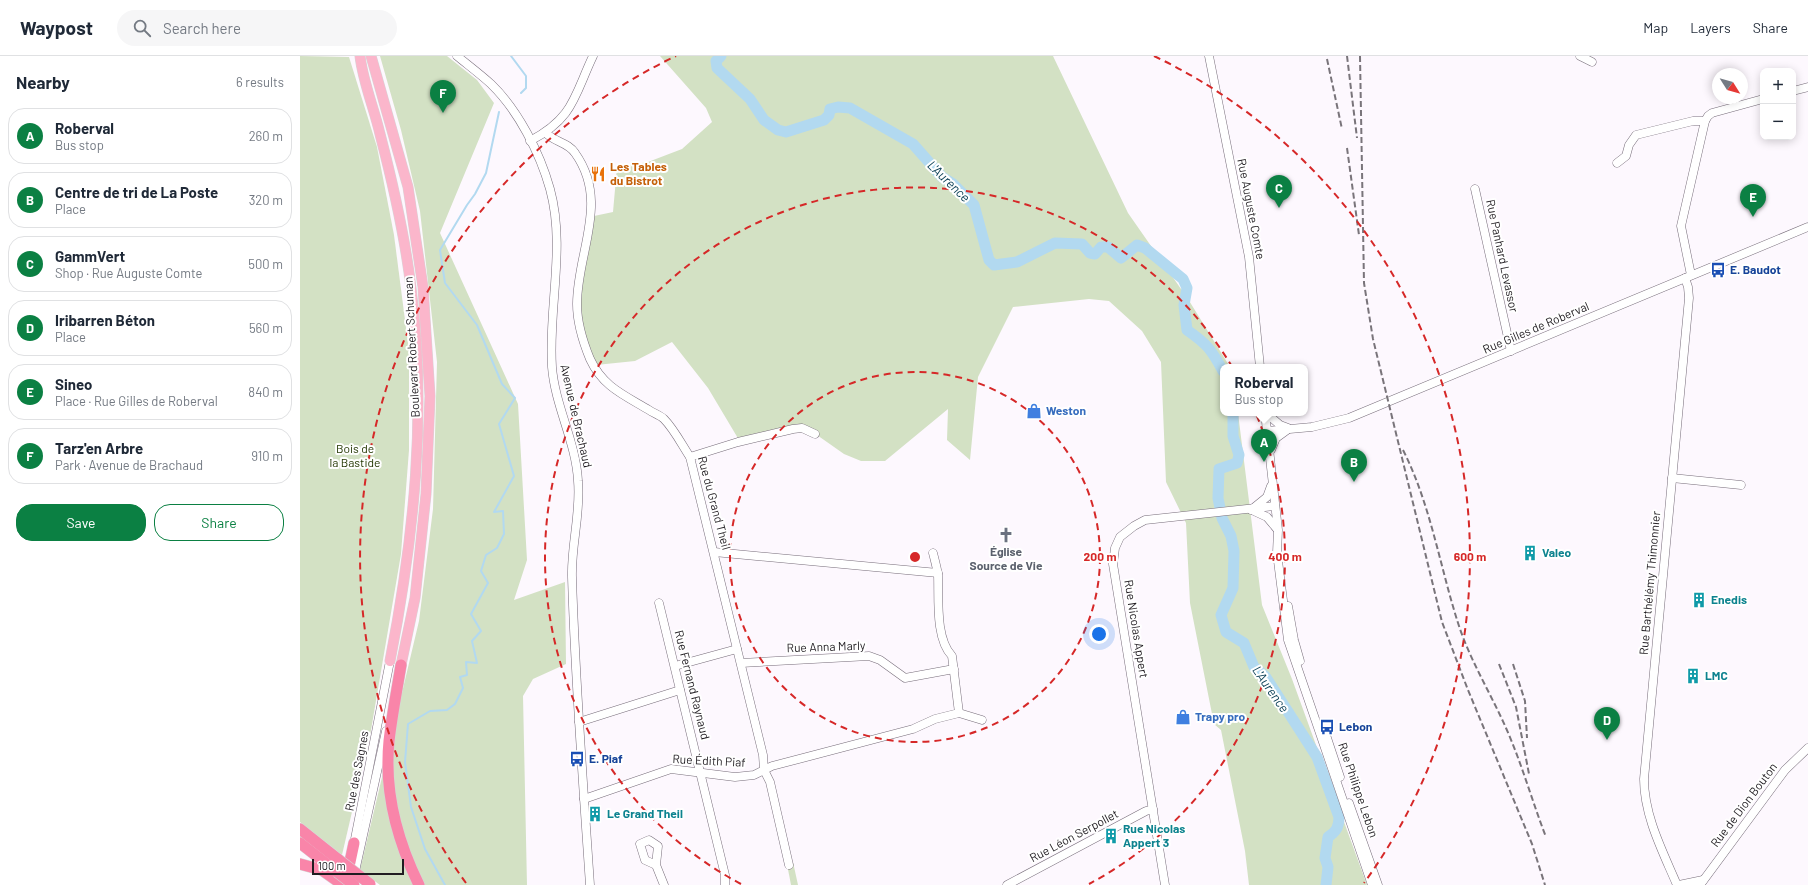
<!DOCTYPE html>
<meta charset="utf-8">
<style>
:root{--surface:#fff;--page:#f6f6f7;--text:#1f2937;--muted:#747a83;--line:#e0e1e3;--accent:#0b8043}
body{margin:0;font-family:Barlow,sans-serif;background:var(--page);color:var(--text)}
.controls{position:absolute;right:12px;top:12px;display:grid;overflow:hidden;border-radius:8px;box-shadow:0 2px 10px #0003}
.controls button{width:36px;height:36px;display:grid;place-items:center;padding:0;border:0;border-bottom:1px solid var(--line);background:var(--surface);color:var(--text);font:20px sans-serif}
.compass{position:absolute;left:1412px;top:12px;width:36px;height:36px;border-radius:50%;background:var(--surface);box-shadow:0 2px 10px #0003;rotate:127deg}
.scale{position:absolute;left:12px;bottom:10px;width:92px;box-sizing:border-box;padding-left:4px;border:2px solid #201c21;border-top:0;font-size:11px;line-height:14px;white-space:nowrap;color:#201c21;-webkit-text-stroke:3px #fff;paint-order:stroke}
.you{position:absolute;left:799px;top:578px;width:14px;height:14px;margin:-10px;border:3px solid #fff;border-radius:50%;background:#1a73e8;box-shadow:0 0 0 6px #1a73e833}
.badge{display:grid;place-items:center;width:26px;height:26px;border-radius:50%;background:var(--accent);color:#fff;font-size:13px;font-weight:700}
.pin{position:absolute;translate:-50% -33px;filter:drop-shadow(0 1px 2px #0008)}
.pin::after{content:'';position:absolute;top:21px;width:14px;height:12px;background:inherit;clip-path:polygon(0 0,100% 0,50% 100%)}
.popup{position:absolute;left:920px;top:308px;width:88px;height:52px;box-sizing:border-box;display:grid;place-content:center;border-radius:8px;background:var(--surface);filter:drop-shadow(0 1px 3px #0005);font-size:13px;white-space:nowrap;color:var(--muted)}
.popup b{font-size:15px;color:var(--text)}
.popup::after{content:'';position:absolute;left:50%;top:100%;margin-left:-8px;border:8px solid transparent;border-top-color:var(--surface)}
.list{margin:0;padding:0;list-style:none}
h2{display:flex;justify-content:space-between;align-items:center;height:52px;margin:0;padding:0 16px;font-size:17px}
h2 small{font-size:13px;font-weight:400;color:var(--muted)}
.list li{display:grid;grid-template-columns:26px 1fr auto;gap:12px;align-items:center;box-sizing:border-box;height:56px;margin:0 8px 8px;padding:0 8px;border:1px solid var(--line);border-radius:16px}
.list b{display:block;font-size:15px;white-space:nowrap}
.list p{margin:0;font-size:13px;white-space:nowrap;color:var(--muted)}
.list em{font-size:13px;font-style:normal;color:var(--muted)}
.actions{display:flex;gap:8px;padding:12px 16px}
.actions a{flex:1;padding:9px 0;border:1px solid var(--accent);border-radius:16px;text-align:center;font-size:14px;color:var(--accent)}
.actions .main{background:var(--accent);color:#fff}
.icon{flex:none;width:22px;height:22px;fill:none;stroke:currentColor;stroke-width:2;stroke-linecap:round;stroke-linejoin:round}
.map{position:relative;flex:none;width:1508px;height:829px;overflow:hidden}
header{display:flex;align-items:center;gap:24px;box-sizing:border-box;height:56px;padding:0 20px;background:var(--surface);border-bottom:1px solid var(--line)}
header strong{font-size:19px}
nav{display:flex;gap:22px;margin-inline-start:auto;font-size:14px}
.search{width:280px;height:36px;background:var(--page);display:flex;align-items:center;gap:10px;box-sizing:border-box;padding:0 14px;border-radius:22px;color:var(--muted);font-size:15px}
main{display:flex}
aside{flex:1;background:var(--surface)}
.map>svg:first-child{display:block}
.green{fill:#d3e1c4}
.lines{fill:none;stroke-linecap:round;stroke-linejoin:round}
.stream{stroke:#b2d9f0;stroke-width:2}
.river{stroke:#b2d9f0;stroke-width:11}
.minor-casing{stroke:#776d7a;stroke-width:9}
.major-casing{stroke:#d7d6d7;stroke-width:11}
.highway-casing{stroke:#d7d6d7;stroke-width:12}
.minor{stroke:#fff;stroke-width:8}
.major{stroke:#fbb6cb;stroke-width:10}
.highway{stroke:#f985a9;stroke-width:11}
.rail{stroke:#79747a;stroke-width:2;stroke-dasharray:6 3;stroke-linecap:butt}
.highway-bridge-casing{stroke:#d7d6d7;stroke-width:12;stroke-linecap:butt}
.highway-bridge{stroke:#f985a9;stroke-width:11}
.ring{fill:none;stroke:#d62828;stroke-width:2;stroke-dasharray:7 5}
.labels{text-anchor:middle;stroke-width:4;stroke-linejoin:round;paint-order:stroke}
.food-label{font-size:12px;font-weight:bold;fill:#c56008;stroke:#fff;text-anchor:start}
.street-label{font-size:12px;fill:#201c21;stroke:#fff}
.transit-label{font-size:12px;font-weight:bold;fill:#164399;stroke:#fff;text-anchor:start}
.shop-label{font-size:12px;font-weight:bold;fill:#366cbe;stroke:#fff;text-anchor:start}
.park-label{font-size:12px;fill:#223600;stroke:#fff}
.worship-label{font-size:12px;font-weight:bold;fill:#5b616d;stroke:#fff}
.culture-label{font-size:12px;font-weight:bold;fill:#0d838f;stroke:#fff;text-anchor:start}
.water-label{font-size:13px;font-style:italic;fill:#083d54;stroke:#fff}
.centre{fill:#d62828;stroke:#fff;stroke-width:2}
.ring-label{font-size:12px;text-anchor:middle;font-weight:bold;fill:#d62828;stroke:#fff;stroke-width:4;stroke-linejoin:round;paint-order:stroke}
</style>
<header>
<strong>Waypost</strong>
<div class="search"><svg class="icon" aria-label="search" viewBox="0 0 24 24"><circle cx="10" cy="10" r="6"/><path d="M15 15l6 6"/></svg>Search here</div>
<nav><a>Map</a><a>Layers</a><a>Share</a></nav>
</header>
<main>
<aside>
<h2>Nearby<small>6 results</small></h2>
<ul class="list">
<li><span class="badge">A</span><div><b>Roberval</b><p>Bus stop</p></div><em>260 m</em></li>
<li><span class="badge">B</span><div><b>Centre de tri de La Poste</b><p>Place</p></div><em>320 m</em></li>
<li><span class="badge">C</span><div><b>GammVert</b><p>Shop · Rue Auguste Comte</p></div><em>500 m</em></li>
<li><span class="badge">D</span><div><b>Iribarren Béton</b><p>Place</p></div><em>560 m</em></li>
<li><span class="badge">E</span><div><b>Sineo</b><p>Place · Rue Gilles de Roberval</p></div><em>840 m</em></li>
<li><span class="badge">F</span><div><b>Tarz'en Arbre</b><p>Park · Avenue de Brachaud</p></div><em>910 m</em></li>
</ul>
<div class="actions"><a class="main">Save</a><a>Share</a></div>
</aside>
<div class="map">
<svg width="1508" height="829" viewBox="0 0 1508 829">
<rect width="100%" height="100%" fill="#fdf8fe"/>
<g class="green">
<path d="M0,0L49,1L77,91L94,179L109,295V394L101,498L71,674L42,799L0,766Z"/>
<path d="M80,0H147L177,24L194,47L140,177L218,348L227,504L214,544L265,526L266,608L233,623L223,640L227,829H80L60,814L119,565L133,453L137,306L120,155L101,74Z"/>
<path d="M360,0H753L828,157L888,243L930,311H923V357H938L962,549L992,623L1067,829H949L945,795L921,674L914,668L890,547L886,467L866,426L861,306L842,275L809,245L789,243L713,251L678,321L670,404L647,384L648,353L585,405H561L544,398L507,372L439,384L408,332L372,286L335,305L296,309C291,298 286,286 283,274C276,240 289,194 294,160L313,156L317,111L348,106L382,93L412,66L406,52Z"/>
<path d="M493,806L498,829H491L487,808Z"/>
</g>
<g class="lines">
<g class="stream">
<path d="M211,0L226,20V32L221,37"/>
<path d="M145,829L125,793L111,751L105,706L108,668L130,655L147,654L155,648L163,632L160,621L167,619L166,606L177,607L172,585L181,575L171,558L188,527L181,515L186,499L197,492L204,478L203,455L194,456L214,420L199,368L215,342L202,328L177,269L145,227L140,194L167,149L175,138L186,117L199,56"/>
</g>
<g class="river">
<path d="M421,0L416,5L417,12L450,43L464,64L478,74L486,76L524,64L529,59L530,53L538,51L550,52L613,88L642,121L653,128L674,149L689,204L694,209L717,206L755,187L782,188L790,197L795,198L801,191H808L821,202L837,189L845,192L883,223L887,232L884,249L887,274C907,288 911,293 923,315"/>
<path d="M933,357V380L939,399L937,407L919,413L918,442L922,462L931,480L934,495L933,532L921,559L926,576L944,587L954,611L965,620L1017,701L1039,761C1039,771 1036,776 1028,781L1025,802L1028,811L1026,829"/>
</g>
<g class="minor-casing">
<g id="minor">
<path d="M157,0C168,9 180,18 191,28C218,54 240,97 250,133C266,191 248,252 252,311C255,350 276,386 278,425C281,457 271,489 272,521C275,623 283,726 290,829"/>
<path d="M909,0L949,201L960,311"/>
<path d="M1280,0L1292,6"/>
<path d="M1493,35L1508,31"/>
<path d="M246,77C254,86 268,86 275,97C310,146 277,196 277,248C277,266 283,286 290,303C303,331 324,339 349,354C353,357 360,359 364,363C374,373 382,389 390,401L463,699L464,714L470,726L489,809"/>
<path d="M230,85C274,62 274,40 293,0"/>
<path d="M1317,107L1326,100L1329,89L1336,79L1393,65H1405L1408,60L1412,57L1463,43"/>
<path d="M1175,133L1211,295"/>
<path d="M1391,219L1381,170L1405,65"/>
<path d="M965,357L978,474L977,497L988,584L1072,829"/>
<path d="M966,357L980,369L988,372"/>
<path d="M967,375L1012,371L1049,362L1508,171"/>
<path d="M971,394L976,382L987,374"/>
<path d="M390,401L438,386L493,373L502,372L515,378"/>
<path d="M1372,422L1441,429"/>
<path d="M951,454L967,441L971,430"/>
<path d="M954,455L967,461L977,473"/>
<path d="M414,496L638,517"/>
<path d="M359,547L425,819V829"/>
<path d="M988,550L994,584L1000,605"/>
<path d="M441,607L569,600L580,604L605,622L654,613"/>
<path d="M375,610L437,593"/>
<path d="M659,657L682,664"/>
<path d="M279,666L380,634"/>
<path d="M1026,679L1040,721"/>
<path d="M284,743L371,713L435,721L454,719L472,710L613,673L635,663L659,657L652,600C635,582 639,543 638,519C637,512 635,505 633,497"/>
<path d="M1049,747L1078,829"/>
<path d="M53,793L90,605"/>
<path d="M356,809L345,804L340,788L349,784L358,790L356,809L364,829"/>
<path d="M54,820L86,675"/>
<path d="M707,829L846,755L853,753"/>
<path d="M865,829L813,508L815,492L820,481L834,470L845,464L975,450"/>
<path d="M1377,829C1363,796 1344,760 1344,723L1389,242L1388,231L1385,222"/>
<path d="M1379,829L1403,824"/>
<path d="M1400,829L1485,714L1508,692"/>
</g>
</g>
<g class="major-casing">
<g id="major">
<path d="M60,0C63,26 74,52 80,78C93,128 105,180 111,232C127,357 114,482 90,605"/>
<path d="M71,0L108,131L123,231L130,340L126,438L115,542L101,609"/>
</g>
</g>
<g class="highway-casing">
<g id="highway">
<path d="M101,609C97,634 92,659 89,685C84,735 97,784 119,829"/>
<path d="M0,773L39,804"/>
<path d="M0,787L37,816"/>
<path d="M0,808L22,814L43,829"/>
<path d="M47,820L54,787"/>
</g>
</g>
<use href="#minor" class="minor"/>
<use href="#major" class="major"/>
<use href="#highway" class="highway"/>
<g class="rail">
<path d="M1047,0L1057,82"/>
<path d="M1060,0L1064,227L1073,283L1142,566L1168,634L1232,788L1245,829"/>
<path d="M1027,3L1042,73"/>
<path d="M1047,92L1059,179"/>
<path d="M1103,394C1131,449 1140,512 1159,570C1171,606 1191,638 1206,672C1222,708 1232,745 1246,781"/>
<path d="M1199,608L1216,651L1229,718"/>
<path d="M1213,608L1225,645L1227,682"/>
</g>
<g class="highway-bridge-casing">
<g id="highway-bridge">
<path d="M39,804L70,828"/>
<path d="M37,816L54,829"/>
</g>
</g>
<use href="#highway-bridge" class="highway-bridge"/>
</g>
<g class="ring">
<circle cx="615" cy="501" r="185"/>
<path d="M441 828A370 370 0 1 1 789 828"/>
<path d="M166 827A555 555 0 0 1 376 0M854 0A555 555 0 0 1 1064 827"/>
</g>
<defs>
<g id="restaurant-bare" transform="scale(1.2)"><path d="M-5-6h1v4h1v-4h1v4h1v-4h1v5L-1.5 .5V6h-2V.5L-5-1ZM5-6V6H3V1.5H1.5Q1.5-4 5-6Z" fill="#e8710a" stroke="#fff" stroke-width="2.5" paint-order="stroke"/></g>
<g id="bus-bare" transform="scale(1.2)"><path d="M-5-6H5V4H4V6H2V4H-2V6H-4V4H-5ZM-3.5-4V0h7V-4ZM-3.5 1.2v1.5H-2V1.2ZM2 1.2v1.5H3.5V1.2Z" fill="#1a4fb4" stroke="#fff" stroke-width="2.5" paint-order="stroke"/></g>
<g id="shop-bare" transform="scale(1.2)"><path d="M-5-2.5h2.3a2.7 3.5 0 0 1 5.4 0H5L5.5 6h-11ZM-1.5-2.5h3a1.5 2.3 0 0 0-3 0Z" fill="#3f7fe0" stroke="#fff" stroke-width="2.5" paint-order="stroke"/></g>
<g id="church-bare" transform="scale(1.2)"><path d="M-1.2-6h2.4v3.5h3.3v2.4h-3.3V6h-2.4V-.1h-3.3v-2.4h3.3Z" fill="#6b7280" stroke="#fff" stroke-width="2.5" paint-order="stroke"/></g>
<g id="building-bare" transform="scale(1.2)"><path d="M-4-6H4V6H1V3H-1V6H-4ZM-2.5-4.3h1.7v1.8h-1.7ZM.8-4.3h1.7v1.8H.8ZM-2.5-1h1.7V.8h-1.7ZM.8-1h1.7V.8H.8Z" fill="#0f9aa8" stroke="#fff" stroke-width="2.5" paint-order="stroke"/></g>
</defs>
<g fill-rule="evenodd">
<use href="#restaurant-bare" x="298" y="118"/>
<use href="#bus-bare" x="1418" y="214"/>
<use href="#shop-bare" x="734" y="355"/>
<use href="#church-bare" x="706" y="479"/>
<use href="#building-bare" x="1230" y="497"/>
<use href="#building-bare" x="1399" y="544"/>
<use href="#building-bare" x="1393" y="620"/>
<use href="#shop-bare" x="883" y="661"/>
<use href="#bus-bare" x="1027" y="671"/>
<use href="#bus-bare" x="277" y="703"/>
<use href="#building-bare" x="295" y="758"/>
<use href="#building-bare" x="811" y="780"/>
</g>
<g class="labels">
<g class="food-label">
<text x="310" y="115">Les Tables<tspan x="310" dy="14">du Bistrot</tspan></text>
</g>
<g class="street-label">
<text transform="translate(951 153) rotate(79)" y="4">Rue Auguste Comte</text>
<text transform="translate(1202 200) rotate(78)" y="4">Rue Panhard Levassor</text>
<text transform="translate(1236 272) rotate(-23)" y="4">Rue Gilles de Roberval</text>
<text transform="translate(112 291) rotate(-93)" y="4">Boulevard Robert Schuman</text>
<text transform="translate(276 360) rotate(77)" y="4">Avenue de Brachaud</text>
<text transform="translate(414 447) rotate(75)" y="4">Rue du Grand Theil</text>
<text transform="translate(1350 527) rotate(-85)" y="4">Rue Barthélémy Thimonnier</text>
<text transform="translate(836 573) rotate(81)" y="4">Rue Nicolas Appert</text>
<text transform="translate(526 591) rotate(-2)" y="4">Rue Anna Marly</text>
<text transform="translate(392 629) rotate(76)" y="4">Rue Fernand Raynaud</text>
<text transform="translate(409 705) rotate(3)" y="4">Rue Édith Piaf</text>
<text transform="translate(57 715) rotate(-79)" y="4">Rue des Sagnes</text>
<text transform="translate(1058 734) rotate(71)" y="4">Rue Philippe Lebon</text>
<text transform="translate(1444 749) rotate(-53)" y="4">Rue de Dion Bouton</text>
<text transform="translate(774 780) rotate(-28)" y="4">Rue Léon Serpollet</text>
</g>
<g class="transit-label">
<text x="1430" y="218">E. Baudot</text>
<text x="1039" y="675">Lebon</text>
<text x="289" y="707">E. Piaf</text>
</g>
<g class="shop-label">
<text x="746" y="359">Weston</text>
<text x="895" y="665">Trapy pro</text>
</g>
<g class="park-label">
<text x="55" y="397">Bois de<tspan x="55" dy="14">la Bastide</tspan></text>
</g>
<g class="worship-label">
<text x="706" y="500">Église<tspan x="706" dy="14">Source de Vie</tspan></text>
</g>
<g class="culture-label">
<text x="1242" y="501">Valeo</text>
<text x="1411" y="548">Enedis</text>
<text x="1405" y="624">LMC</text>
<text x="307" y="762">Le Grand Theil</text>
<text x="823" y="777">Rue Nicolas<tspan x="823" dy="14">Appert 3</tspan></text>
</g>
<g class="water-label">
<text transform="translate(649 125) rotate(44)" y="5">L'Aurence</text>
<text transform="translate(971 633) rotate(55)" y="5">L'Aurence</text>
</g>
</g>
<circle cx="615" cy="501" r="6" class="centre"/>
<g class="ring-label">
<text x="800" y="505">200 m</text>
<text x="985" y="505">400 m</text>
<text x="1170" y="505">600 m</text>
</g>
</svg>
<div class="controls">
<button>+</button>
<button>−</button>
</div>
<svg class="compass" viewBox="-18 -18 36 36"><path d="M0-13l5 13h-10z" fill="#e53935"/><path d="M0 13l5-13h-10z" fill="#747a83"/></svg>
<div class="scale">100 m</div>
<div class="you"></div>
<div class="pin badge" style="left:964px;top:406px">A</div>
<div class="popup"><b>Roberval</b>Bus stop</div>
<div class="pin badge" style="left:1054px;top:426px">B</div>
<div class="pin badge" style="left:979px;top:152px">C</div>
<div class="pin badge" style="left:1307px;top:684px">D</div>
<div class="pin badge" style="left:1453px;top:161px">E</div>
<div class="pin badge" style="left:143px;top:57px">F</div>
</div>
</main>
